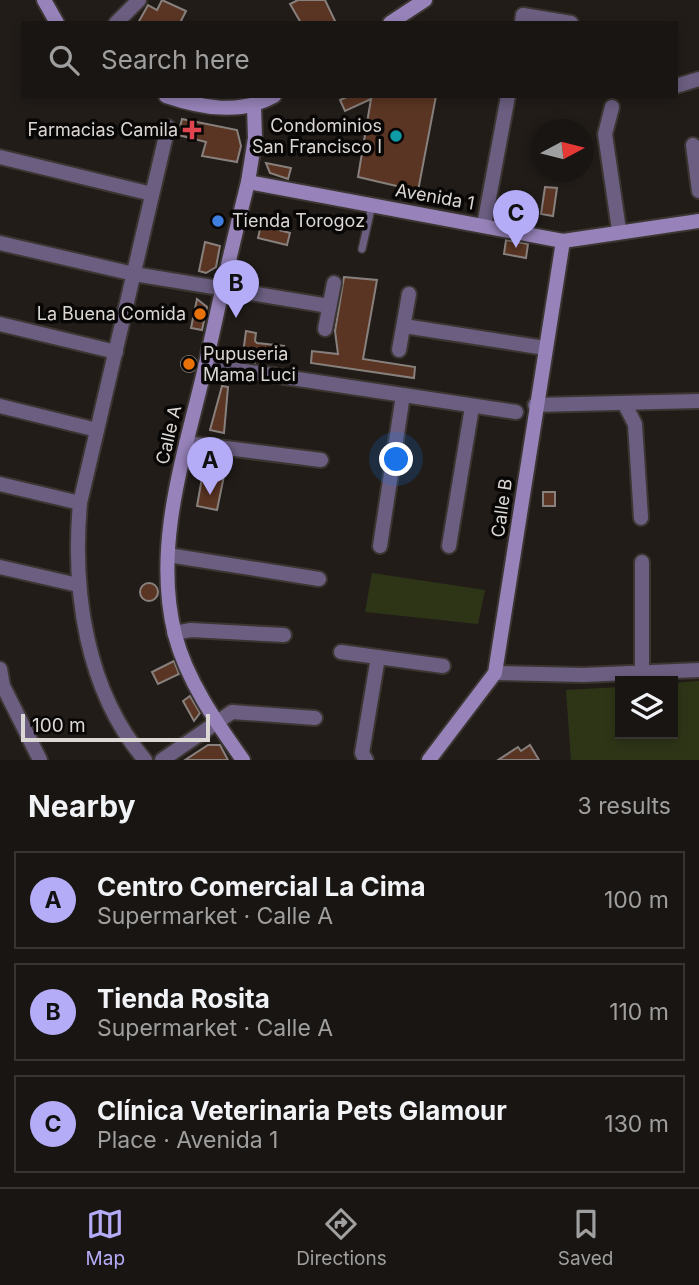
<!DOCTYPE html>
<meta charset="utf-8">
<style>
:root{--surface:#191512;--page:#221e1b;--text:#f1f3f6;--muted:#9f9f9f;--line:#373432;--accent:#b5acf8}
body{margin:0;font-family:Inter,sans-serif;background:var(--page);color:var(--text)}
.controls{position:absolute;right:21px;bottom:21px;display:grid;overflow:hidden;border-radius:0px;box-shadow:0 4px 10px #0003}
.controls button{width:63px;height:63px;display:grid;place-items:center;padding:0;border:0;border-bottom:2px solid var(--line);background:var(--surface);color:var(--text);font:35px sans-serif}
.compass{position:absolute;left:531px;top:119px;width:63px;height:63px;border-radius:50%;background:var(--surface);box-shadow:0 4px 10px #0003;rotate:83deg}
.scale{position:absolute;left:21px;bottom:18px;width:189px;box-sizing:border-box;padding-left:7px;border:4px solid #dbd7d4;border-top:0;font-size:19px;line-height:24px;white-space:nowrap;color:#dbd7d4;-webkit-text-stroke:5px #090706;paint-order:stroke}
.you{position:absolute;left:397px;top:460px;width:24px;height:24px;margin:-18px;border:5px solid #fff;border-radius:50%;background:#1a73e8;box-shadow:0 0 0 10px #1a73e833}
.badge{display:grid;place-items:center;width:46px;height:46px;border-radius:50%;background:var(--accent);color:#111;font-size:23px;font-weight:700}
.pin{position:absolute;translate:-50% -58px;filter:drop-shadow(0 2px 4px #0008)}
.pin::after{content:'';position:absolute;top:37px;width:24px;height:21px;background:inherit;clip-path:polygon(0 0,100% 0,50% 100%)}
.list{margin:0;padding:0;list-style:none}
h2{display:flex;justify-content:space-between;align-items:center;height:91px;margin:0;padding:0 28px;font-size:30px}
h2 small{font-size:23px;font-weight:400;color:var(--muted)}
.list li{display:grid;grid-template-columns:46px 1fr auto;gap:21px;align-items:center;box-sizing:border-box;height:98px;margin:0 14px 14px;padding:0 14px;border:2px solid var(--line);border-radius:0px}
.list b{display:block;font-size:26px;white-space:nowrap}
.list p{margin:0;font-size:23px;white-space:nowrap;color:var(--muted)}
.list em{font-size:23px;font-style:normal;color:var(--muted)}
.icon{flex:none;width:38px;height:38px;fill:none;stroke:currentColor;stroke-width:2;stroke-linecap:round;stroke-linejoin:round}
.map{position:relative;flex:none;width:699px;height:760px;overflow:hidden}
.search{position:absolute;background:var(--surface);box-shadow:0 4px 10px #0003;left:21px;right:21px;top:21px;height:77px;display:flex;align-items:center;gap:18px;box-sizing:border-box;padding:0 24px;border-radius:0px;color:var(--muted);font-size:26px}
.sheet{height:427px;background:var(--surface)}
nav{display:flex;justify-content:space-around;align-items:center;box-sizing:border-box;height:98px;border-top:2px solid var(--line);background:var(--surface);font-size:19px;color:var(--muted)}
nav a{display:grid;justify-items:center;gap:4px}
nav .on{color:var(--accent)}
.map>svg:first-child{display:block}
.green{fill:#2e3517}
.building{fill:#5a3523;stroke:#88807d;stroke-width:2}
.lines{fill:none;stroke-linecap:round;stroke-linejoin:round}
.lane-casing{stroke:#3b3632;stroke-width:10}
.street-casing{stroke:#3b3632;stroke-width:18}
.secondary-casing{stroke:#3b3632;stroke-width:18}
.lane{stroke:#6b5e80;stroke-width:7}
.street{stroke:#6b5e80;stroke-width:14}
.secondary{stroke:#9783b9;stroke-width:14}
.health-dot{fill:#e0444e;stroke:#090706;stroke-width:2.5}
.culture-dot{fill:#0f9aa8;stroke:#090706;stroke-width:2.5}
.shop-dot{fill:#3f7fe0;stroke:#090706;stroke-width:2.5}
.food-dot{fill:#e8710a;stroke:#090706;stroke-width:2.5}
.labels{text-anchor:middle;stroke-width:7;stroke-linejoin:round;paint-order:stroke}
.poi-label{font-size:18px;fill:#dbd7d4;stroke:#090706;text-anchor:end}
.street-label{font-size:18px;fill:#dbd7d4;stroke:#090706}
</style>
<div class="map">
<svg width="699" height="760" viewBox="0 0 699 760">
<rect width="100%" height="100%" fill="#211c18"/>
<g class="green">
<path d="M372,573L485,590L478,624L365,612Z"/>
<path d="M699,681V760H571L566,690L620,687V734H673V683Z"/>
</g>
<g class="building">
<path d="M162,0L186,11L180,23H138L148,5L157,10Z"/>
<path d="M298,0H325L336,23H301L290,4Z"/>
<path d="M349,96H436L418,191L358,177L371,99L345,111L340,100Z"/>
<path d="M182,119L237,130L241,146L237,162L202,156L206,142L178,135Z"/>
<path d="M266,163L291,168L288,179L270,173Z"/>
<path d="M545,187L557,188L553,216L541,214Z"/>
<path d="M261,225L290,233L287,245L258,238Z"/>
<path d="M506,240L528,244L526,258L504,254Z"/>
<path d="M205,242L220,246L216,267L206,273L199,271Z"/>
<path d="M344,277L377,280L363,359L415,367L414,378L311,363L312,351L338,354L335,331Z"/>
<path d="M197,299L207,307L202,330L191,328Z"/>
<path d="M246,331L256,333L255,341L257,343L284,346L282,357L256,353L255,363L242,361Z"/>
<circle cx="189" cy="364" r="8"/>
<path d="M222,386L228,387L224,433L210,430Z"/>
<path d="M204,466L225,471L217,510L197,506Z"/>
<rect x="543" y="492" width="12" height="14"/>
<circle cx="149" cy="592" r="9"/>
<path d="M174,661L179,674L158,684L152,672Z"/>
<path d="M190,696L200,713L194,721L183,701Z"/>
<path d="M208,745H220L228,760H185Z"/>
<path d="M530,745L539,760H498L518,747L521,751Z"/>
</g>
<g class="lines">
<g class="lane-casing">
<path id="lane" d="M362,249L372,205"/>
</g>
<g class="street-casing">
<g id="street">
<path d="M116,23L139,0"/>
<path d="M522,23L523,15L571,23"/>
<path d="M676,86L699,79"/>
<path d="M612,107L605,134L619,230"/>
<path d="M693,145L699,191"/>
<path d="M0,157L152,194"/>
<path d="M484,225L508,96"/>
<path d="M0,243L134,274L329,306"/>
<path d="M0,324L116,352"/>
<path d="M404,326L545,348"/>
<path d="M325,329L334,283"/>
<path d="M399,350L409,294"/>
<path d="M205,365L516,412"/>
<path d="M624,403L635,424L641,518"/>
<path d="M535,405L699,401"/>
<path d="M0,406L97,430"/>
<path d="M186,443L321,460"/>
<path d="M0,484L80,503"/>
<path d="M380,546L403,395"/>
<path d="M449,546L472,407"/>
<path d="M168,555L319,579"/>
<path d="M0,567L78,585"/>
<path d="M174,633L191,630L284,635"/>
<path d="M341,652L443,666"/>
<path d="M0,669L3,686L40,760"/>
<path d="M642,672V562"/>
<path d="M495,673L583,675L699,670"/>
<path d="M145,760C86,691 72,591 80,503L168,127"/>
<path d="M162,760L232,712L315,718"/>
<path d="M366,760L362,753L378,657"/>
</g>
</g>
<g class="secondary-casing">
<g id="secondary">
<path d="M44,0L57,23"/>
<path d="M390,23L425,0"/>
<path d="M166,96C202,108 240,115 274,96"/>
<path d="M248,182L563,241L699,221"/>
<path d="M243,760C216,722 187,681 175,635C152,544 186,451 206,363C219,303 233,242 248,182L255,138L254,106"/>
<path d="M429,760L495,673L563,241"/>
</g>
</g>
<use href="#lane" class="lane"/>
<use href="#street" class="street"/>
<use href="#secondary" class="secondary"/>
</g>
<path class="health-dot" d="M188.5 119.5h7v7h7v7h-7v7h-7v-7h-7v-7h7z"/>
<circle class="culture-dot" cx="396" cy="136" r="7"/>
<circle class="shop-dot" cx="218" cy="221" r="7"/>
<g class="food-dot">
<circle cx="200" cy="314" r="7"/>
<circle cx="189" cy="364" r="7"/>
</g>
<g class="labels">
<g class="poi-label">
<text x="382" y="132">Condominios<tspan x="382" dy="21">San Francisco I</tspan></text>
<text x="178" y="136">Farmacias Camila</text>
<text x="232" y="227" text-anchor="start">Tienda Torogoz</text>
<text x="186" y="320">La Buena Comida</text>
<text x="203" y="360" text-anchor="start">Pupuseria<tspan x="203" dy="21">Mama Luci</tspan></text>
</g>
<g class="street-label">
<text transform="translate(435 197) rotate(10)" y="6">Avenida 1</text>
<text transform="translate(169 435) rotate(-77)" y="6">Calle A</text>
<text transform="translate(502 508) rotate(-82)" y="6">Calle B</text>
</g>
</g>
</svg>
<div class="controls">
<button><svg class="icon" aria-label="layers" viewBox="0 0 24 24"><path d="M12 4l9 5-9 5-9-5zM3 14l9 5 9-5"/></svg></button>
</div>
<svg class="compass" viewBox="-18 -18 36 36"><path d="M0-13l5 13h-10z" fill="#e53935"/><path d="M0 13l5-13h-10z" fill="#9f9f9f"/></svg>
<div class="scale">100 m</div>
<div class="you"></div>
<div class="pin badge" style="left:210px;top:495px">A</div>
<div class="pin badge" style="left:236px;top:318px">B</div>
<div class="pin badge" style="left:516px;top:248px">C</div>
<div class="search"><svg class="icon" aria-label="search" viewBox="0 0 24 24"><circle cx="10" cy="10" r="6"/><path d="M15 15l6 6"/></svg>Search here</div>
</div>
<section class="sheet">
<h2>Nearby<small>3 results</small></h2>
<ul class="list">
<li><span class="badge">A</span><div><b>Centro Comercial La Cima</b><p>Supermarket · Calle A</p></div><em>100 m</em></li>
<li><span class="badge">B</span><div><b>Tienda Rosita</b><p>Supermarket · Calle A</p></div><em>110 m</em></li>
<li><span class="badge">C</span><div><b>Clínica Veterinaria Pets Glamour</b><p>Place · Avenida 1</p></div><em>130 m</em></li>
</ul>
</section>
<nav>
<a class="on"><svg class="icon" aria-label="map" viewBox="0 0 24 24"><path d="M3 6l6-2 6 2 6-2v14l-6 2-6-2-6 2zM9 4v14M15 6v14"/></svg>Map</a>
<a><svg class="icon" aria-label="directions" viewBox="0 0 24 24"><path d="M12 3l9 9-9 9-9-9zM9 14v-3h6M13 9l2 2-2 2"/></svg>Directions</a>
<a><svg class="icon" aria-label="saved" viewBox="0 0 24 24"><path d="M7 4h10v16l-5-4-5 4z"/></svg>Saved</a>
</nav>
